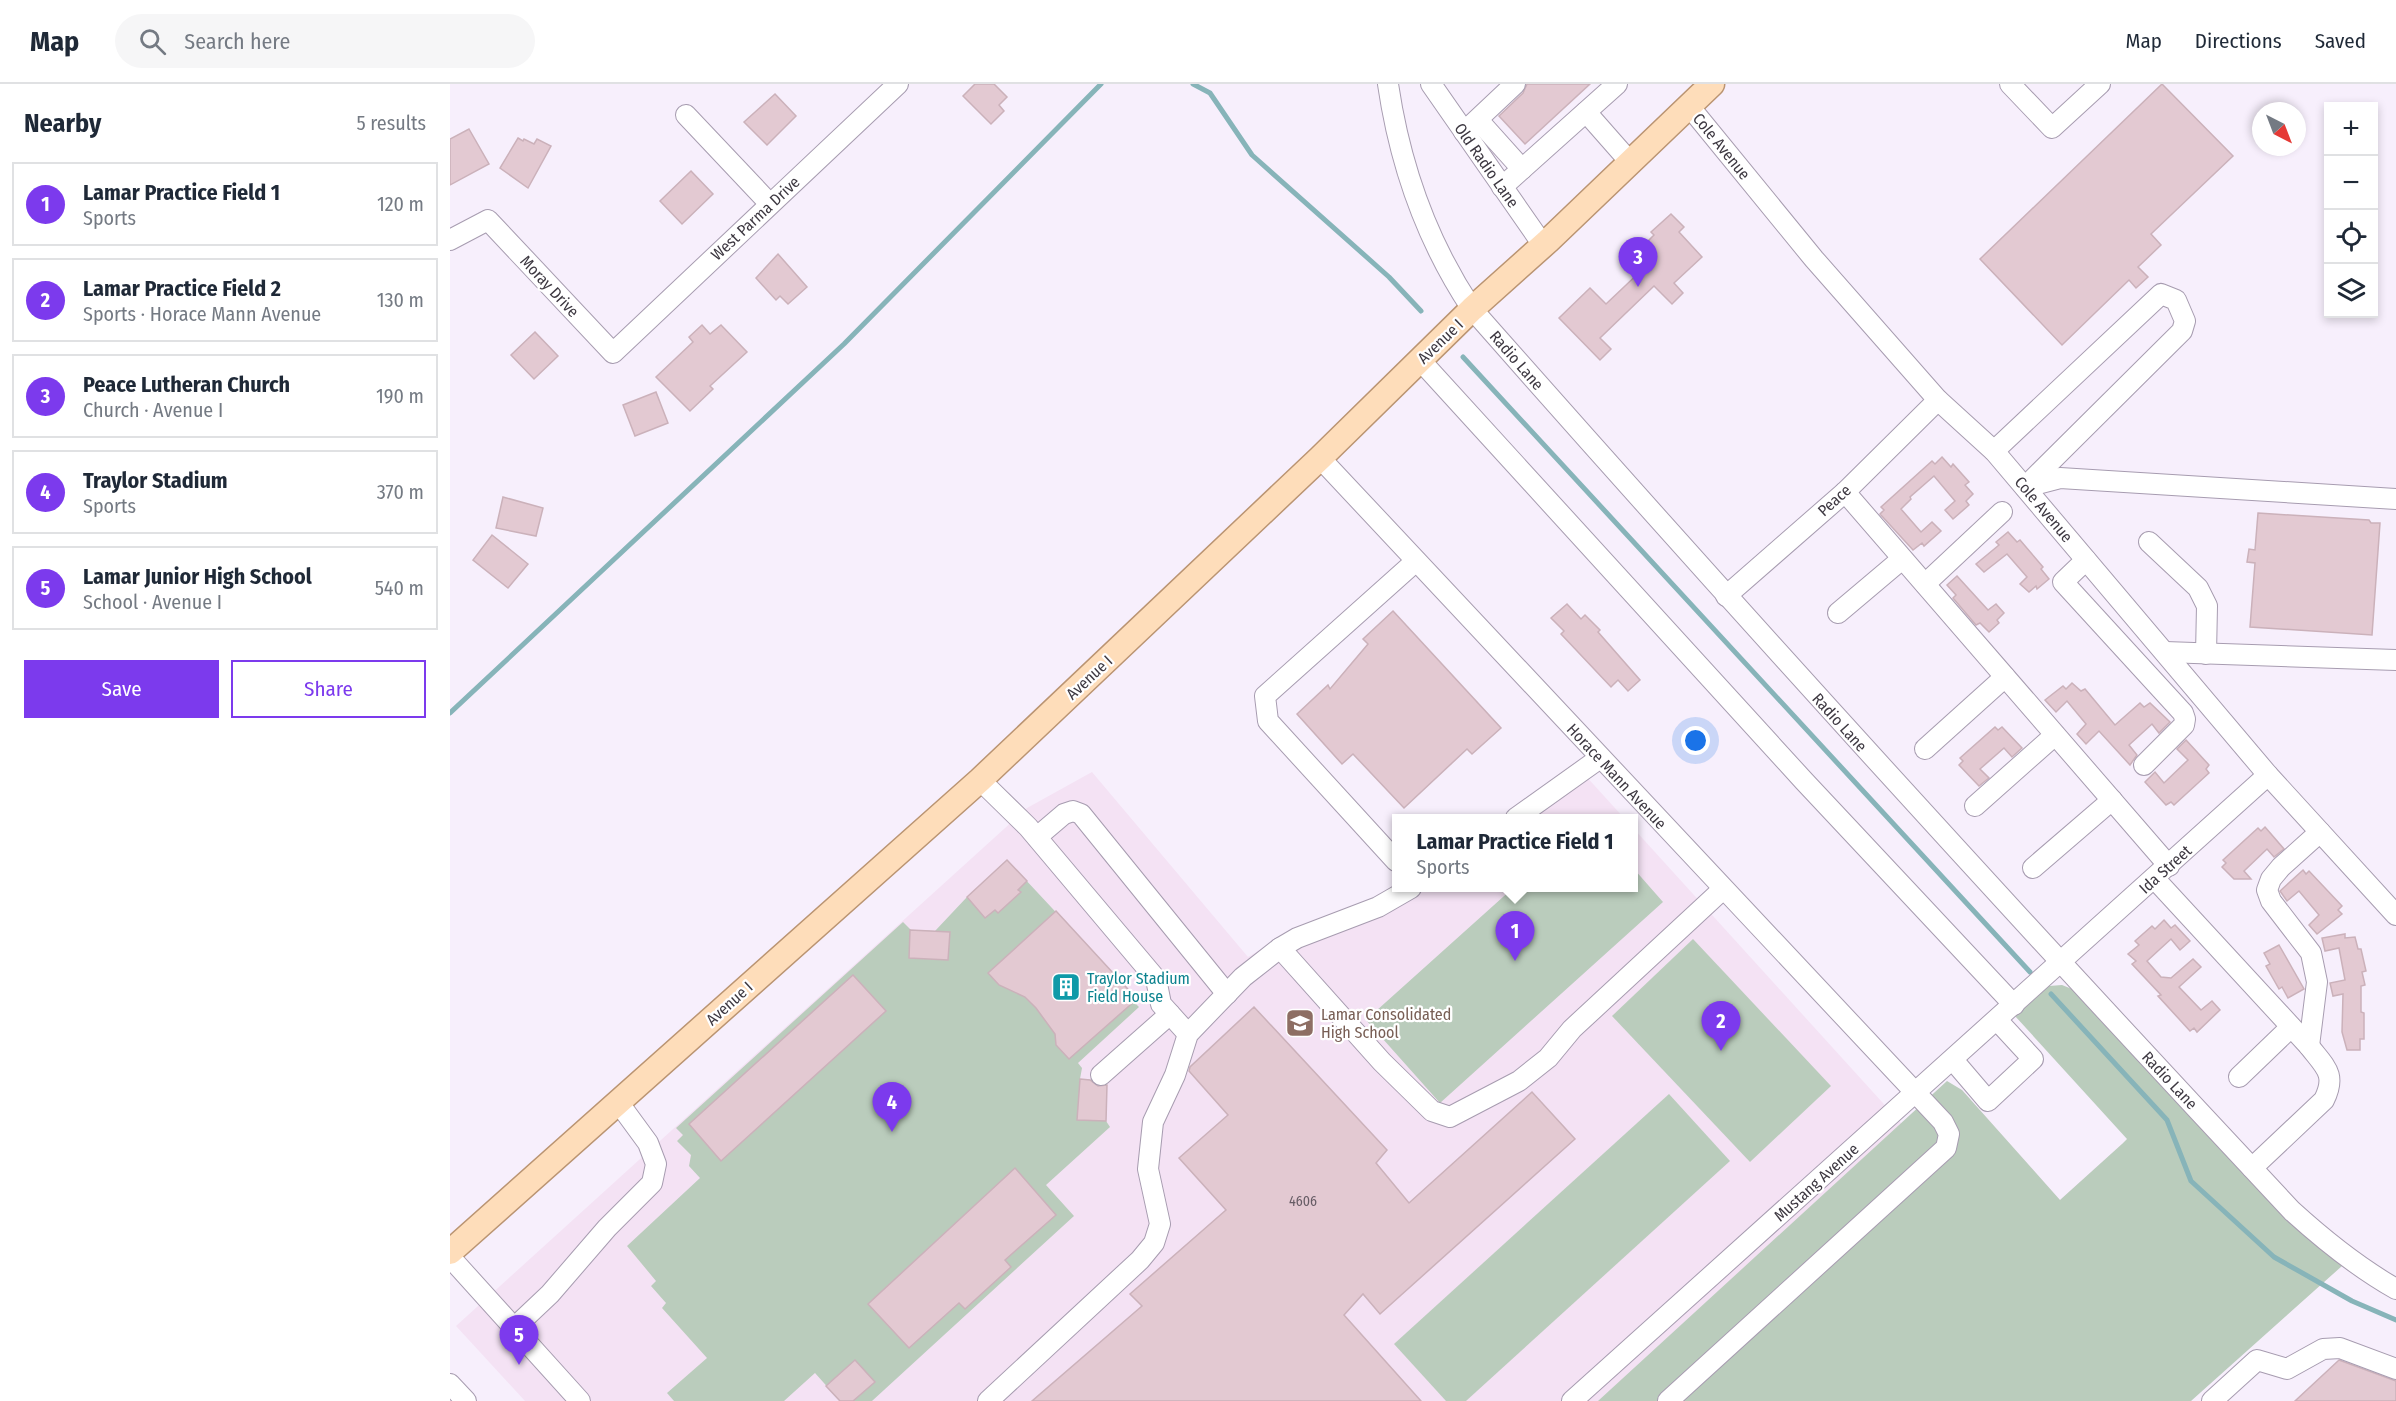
<!DOCTYPE html>
<meta charset="utf-8">
<style>
:root{--surface:#fff;--page:#f6f6f7;--text:#1f2937;--muted:#747a83;--line:#e0e1e3;--accent:#7c3aed}
body{margin:0;font-family:"Fira Sans Condensed",sans-serif;background:var(--page);color:var(--text)}
.controls{position:absolute;right:18px;top:18px;display:grid;overflow:hidden;border-radius:0px;box-shadow:0 3px 9px #0003}
.controls button{width:54px;height:54px;display:grid;place-items:center;padding:0;border:0;border-bottom:2px solid var(--line);background:var(--surface);color:var(--text);font:30px sans-serif}
.compass{position:absolute;left:1802px;top:18px;width:54px;height:54px;border-radius:50%;background:var(--surface);box-shadow:0 3px 9px #0003;rotate:138deg}
.you{position:absolute;left:1246px;top:657px;width:21px;height:21px;margin:-15px;border:4px solid #fff;border-radius:50%;background:#1a73e8;box-shadow:0 0 0 9px #1a73e833}
.badge{display:grid;place-items:center;width:39px;height:39px;border-radius:50%;background:var(--accent);color:#fff;font-size:20px;font-weight:700}
.pin{position:absolute;translate:-50% -50px;filter:drop-shadow(0 2px 3px #0008)}
.pin::after{content:'';position:absolute;top:32px;width:21px;height:18px;background:inherit;clip-path:polygon(0 0,100% 0,50% 100%)}
.popup{position:absolute;left:942px;top:730px;width:246px;height:78px;box-sizing:border-box;display:grid;place-content:center;border-radius:0px;background:var(--surface);filter:drop-shadow(0 2px 4px #0005);font-size:20px;white-space:nowrap;color:var(--muted)}
.popup b{font-size:22px;color:var(--text)}
.popup::after{content:'';position:absolute;left:50%;top:100%;margin-left:-12px;border:12px solid transparent;border-top-color:var(--surface)}
.list{margin:0;padding:0;list-style:none}
h2{display:flex;justify-content:space-between;align-items:center;height:78px;margin:0;padding:0 24px;font-size:26px}
h2 small{font-size:20px;font-weight:400;color:var(--muted)}
.list li{display:grid;grid-template-columns:39px 1fr auto;gap:18px;align-items:center;box-sizing:border-box;height:84px;margin:0 12px 12px;padding:0 12px;border:2px solid var(--line);border-radius:0px}
.list b{display:block;font-size:22px;white-space:nowrap}
.list p{margin:0;font-size:20px;white-space:nowrap;color:var(--muted)}
.list em{font-size:20px;font-style:normal;color:var(--muted)}
.actions{display:flex;gap:12px;padding:18px 24px}
.actions a{flex:1;padding:14px 0;border:2px solid var(--accent);border-radius:0px;text-align:center;font-size:21px;color:var(--accent)}
.actions .main{background:var(--accent);color:#fff}
.icon{flex:none;width:33px;height:33px;fill:none;stroke:currentColor;stroke-width:2;stroke-linecap:round;stroke-linejoin:round}
.map{position:relative;flex:none;width:1946px;height:1317px;overflow:hidden}
header{display:flex;align-items:center;gap:36px;box-sizing:border-box;height:84px;padding:0 30px;background:var(--surface);border-bottom:2px solid var(--line)}
header strong{font-size:28px}
nav{display:flex;gap:33px;margin-inline-start:auto;font-size:21px}
.search{width:420px;height:54px;background:var(--page);display:flex;align-items:center;gap:15px;box-sizing:border-box;padding:0 21px;border-radius:33px;color:var(--muted);font-size:22px}
main{display:flex}
aside{flex:1;background:var(--surface)}
.map>svg:first-child{display:block}
.education{fill:#f4e2f4}
.green{fill:#baccbc}
.lines{fill:none;stroke-linecap:round;stroke-linejoin:round}
.stream{stroke:#87b4b9;stroke-width:5}
.building{fill:#e3c9d2;stroke:#cbb1ba;stroke-width:1.5}
.minor-casing{stroke:#a79cb0;stroke-width:22}
.major-casing{stroke:#ba9472;stroke-width:27}
.minor{stroke:#fff;stroke-width:20}
.major{stroke:#feddba;stroke-width:24}
.labels{text-anchor:middle;stroke-width:4.5;stroke-linejoin:round;paint-order:stroke}
.number-label{font-size:14px;fill:#665c65}
.street-label{font-size:16px;fill:#3d3841;stroke:#fff}
.culture-label{font-size:16px;fill:#0d838f;stroke:#fff;text-anchor:start}
.education-label{font-size:16px;fill:#785e54;stroke:#fff;text-anchor:start}
</style>
<header>
<strong>Map</strong>
<div class="search"><svg class="icon" aria-label="search" viewBox="0 0 24 24"><circle cx="10" cy="10" r="6"/><path d="M15 15l6 6"/></svg>Search here</div>
<nav><a>Map</a><a>Directions</a><a>Saved</a></nav>
</header>
<main>
<aside>
<h2>Nearby<small>5 results</small></h2>
<ul class="list">
<li><span class="badge">1</span><div><b>Lamar Practice Field 1</b><p>Sports</p></div><em>120 m</em></li>
<li><span class="badge">2</span><div><b>Lamar Practice Field 2</b><p>Sports · Horace Mann Avenue</p></div><em>130 m</em></li>
<li><span class="badge">3</span><div><b>Peace Lutheran Church</b><p>Church · Avenue I</p></div><em>190 m</em></li>
<li><span class="badge">4</span><div><b>Traylor Stadium</b><p>Sports</p></div><em>370 m</em></li>
<li><span class="badge">5</span><div><b>Lamar Junior High School</b><p>School · Avenue I</p></div><em>540 m</em></li>
</ul>
<div class="actions"><a class="main">Save</a><a>Share</a></div>
</aside>
<div class="map">
<svg width="1946" height="1317" viewBox="0 0 1946 1317">
<rect width="100%" height="100%" fill="#f7effc"/>
<g class="education">
<path d="M1124,679L1174,734H1054Z"/>
<path d="M642,688L798,873L830,854L954,804H1184V745L1462,1051L1512,1006L1610,1116L1672,1060L1699,1317H75L6,1242L577,724Z"/>
</g>
<g class="green">
<path d="M557,776L687,915L684,918L689,923L628,979L632,984L630,995L657,997L656,1037L660,1043L596,1101L624,1132L422,1317H390L365,1289L334,1317H224L217,1309L257,1274L212,1224L216,1219L201,1202L206,1197L177,1162L250,1094L239,1082L241,1071L227,1057L233,1051L226,1044L453,838L461,846L485,847L517,813Z"/>
<path d="M1184,785L1213,818L990,1019L916,936L1063,804H1184Z"/>
<path d="M1243,855L1381,1002L1300,1078L1162,932Z"/>
<path d="M1612,901L1627,907L1859,1154L1892,1182L1741,1317H1148L1497,997L1512,1006L1610,1116L1672,1060L1677,1055L1565,932L1599,902Z"/>
<path d="M1219,1010L1280,1077L1016,1317H996L944,1260Z"/>
</g>
<g class="lines">
<g class="stream">
<path d="M743,0L760,9L802,71L939,193L971,227"/>
<path d="M1013,273L1580,888"/>
<path d="M0,629L394,260L651,0"/>
<path d="M1601,910L1717,1036L1741,1097L1824,1173L1902,1217L1946,1236"/>
</g>
</g>
<g class="building">
<path d="M525,0H544L557,13L549,21L554,27L541,40L513,12Z"/>
<path d="M1077,0H1140L1075,60L1049,32L1073,9Z"/>
<path d="M1712,0L1783,72L1701,150L1711,161L1688,183L1698,193L1686,204L1679,196L1612,261L1530,175Z"/>
<path d="M325,10L346,32L317,61L294,38Z"/>
<path d="M19,45L39,80L0,101V55Z"/>
<path d="M68,54L73,57L74,55L84,60L87,55L101,62L78,104L50,84Z"/>
<path d="M241,87L263,110L232,140L210,117Z"/>
<path d="M1221,130L1234,143L1229,148L1252,173L1224,199L1233,209L1222,220L1204,202L1150,254L1161,265L1150,276L1109,234L1140,204L1156,220L1194,184L1183,172L1204,151L1201,148Z"/>
<path d="M328,170L357,203L338,220L330,212L326,216L306,194Z"/>
<path d="M252,241L260,250L271,241L297,268L260,302L263,305L240,327L206,293L243,258L239,253Z"/>
<path d="M85,248L108,272L84,295L61,271Z"/>
<path d="M206,308L218,339L185,352L173,321Z"/>
<path d="M1492,373L1501,383L1503,380L1519,398L1515,401L1523,410L1516,417L1519,421L1503,435L1495,426L1505,417L1484,392L1460,413L1461,415L1451,425L1471,448L1482,438L1491,447L1474,462L1472,459L1463,466L1430,430L1434,426L1431,423L1482,377L1485,380Z"/>
<path d="M53,413L93,424L86,452L46,444Z"/>
<path d="M1808,429L1919,436L1921,439H1930L1922,551L1800,543L1805,479L1797,478L1799,465L1805,466Z"/>
<path d="M1558,448L1567,458L1570,456L1593,483L1591,485L1599,495L1587,505L1586,502L1579,508L1570,500L1577,493L1557,470L1534,488L1526,480L1549,461L1546,458Z"/>
<path d="M42,451L78,480L58,504L23,476Z"/>
<path d="M1507,492L1538,526L1546,520L1554,529L1547,536L1549,539L1539,548L1530,539L1526,541L1503,514L1506,511L1497,501Z"/>
<path d="M1117,520L1131,535L1135,531L1150,546L1148,548L1190,596L1178,607L1168,596L1161,603L1111,550L1114,547L1101,534Z"/>
<path d="M943,527L1051,644L1022,670L1017,665L954,724L903,670L892,680L847,630L878,601L880,605L918,560L913,555Z"/>
<path d="M1622,599L1631,607L1635,605L1665,641L1690,619L1694,623L1700,619L1720,638L1709,649L1702,640L1679,661L1687,671L1680,681L1649,647L1636,660L1627,650L1636,640L1617,617L1606,628L1595,616L1613,602L1616,605Z"/>
<path d="M1545,643L1548,646L1552,643L1572,664L1562,673L1554,664L1530,685L1539,694L1529,702L1509,681L1513,677L1510,674Z"/>
<path d="M1736,656L1759,681L1756,685L1759,689L1724,721L1721,718L1716,721L1695,698L1705,688L1714,699L1738,676L1727,665Z"/>
<path d="M1815,743L1834,765L1824,773L1817,765L1794,787L1801,795H1784L1772,783L1776,779L1773,776L1808,744L1811,747Z"/>
<path d="M557,776L577,797L568,806L571,808L548,829L545,826L535,834L517,813Z"/>
<path d="M1853,786L1856,790L1859,787L1892,822L1888,826L1892,830L1867,850L1859,841L1869,831L1849,807L1837,817L1830,807Z"/>
<path d="M606,827L687,915L619,975L606,961L605,950L586,924L575,913L549,901L538,889Z"/>
<path d="M1714,836L1721,844L1725,841L1740,857L1730,866L1721,855L1697,877L1711,893L1721,894L1743,875L1751,883L1729,903L1751,926L1762,917L1770,926L1747,948L1744,944L1740,947L1708,912L1711,911L1682,880L1686,877L1678,870L1689,861L1685,857L1702,842L1705,845Z"/>
<path d="M460,846L500,848L498,876L459,874Z"/>
<path d="M1895,850V854L1905,853L1908,865H1911L1916,887L1912,888L1915,901L1911,902V928L1914,929V955H1910V966H1897L1892,948L1893,910L1883,912L1880,899L1895,896L1889,864L1875,867L1872,854Z"/>
<path d="M1829,861L1854,905L1838,914L1832,903L1829,905L1816,882L1820,880L1814,869Z"/>
<path d="M403,891L436,927L271,1077L239,1040Z"/>
<path d="M804,923L937,1066L926,1079L959,1119L1082,1008L1125,1055L930,1230L913,1210L894,1231L971,1317H582L692,1222L680,1210L776,1126L729,1074L778,1031L739,987L740,983Z"/>
<path d="M630,995L640,996L648,1002L657,1001L656,1037L627,1036Z"/>
<path d="M565,1084L606,1131L555,1176L561,1183L515,1225L509,1219L459,1264L418,1220Z"/>
<path d="M405,1276L425,1298L403,1317H390L376,1302Z"/>
<path d="M1889,1276L1946,1297V1317H1845Z"/>
</g>
<g class="lines">
<g class="minor-casing">
<g id="minor">
<path d="M938,0C950,82 976,156 1022,225C1291,530 1564,830 1842,1127C1875,1157 1907,1183 1946,1205"/>
<path d="M981,0L1093,161"/>
<path d="M1560,0L1602,44L1650,0"/>
<path d="M1239,22L1364,175L1488,316L1544,367L1818,691L1946,831"/>
<path d="M1136,28L1180,78"/>
<path d="M236,31L320,120"/>
<path d="M1028,36L1072,85"/>
<path d="M1014,48L1065,0"/>
<path d="M1052,103L1167,0"/>
<path d="M0,156L38,136L163,269L448,0"/>
<path d="M970,276L1354,697L1564,921"/>
<path d="M1544,367L1711,210L1726,216L1735,237L1732,247L1575,403"/>
<path d="M870,374L1493,1038L1499,1050L1496,1064L1218,1317"/>
<path d="M1576,403L1610,394L1946,415"/>
<path d="M1395,408L1719,782"/>
<path d="M1699,458L1748,504L1757,522L1756,570"/>
<path d="M1636,476L1613,498L1733,629L1735,635L1734,641L1694,681"/>
<path d="M1475,500L1552,428"/>
<path d="M1276,512L1395,408L1488,316"/>
<path d="M1388,529L1452,475"/>
<path d="M1715,568L1946,576"/>
<path d="M1475,665L1555,593"/>
<path d="M530,696L578,743L706,895L711,920L738,950"/>
<path d="M1525,722L1605,651"/>
<path d="M1066,734L1150,674"/>
<path d="M587,753L614,730L623,727L631,730L777,910"/>
<path d="M946,777L818,637L815,612L966,477"/>
<path d="M1583,784L1662,716"/>
<path d="M1704,794L1859,962C1875,983 1887,990 1874,1016L1802,1084"/>
<path d="M830,864L932,978L982,1027L1000,1033L1069,997L1098,974L1122,945L1272,806"/>
<path d="M1859,962L1867,898L1861,869L1821,817L1817,806L1821,795L1831,783L1870,748"/>
<path d="M1503,976L1538,1017L1583,975L1547,936"/>
<path d="M651,991L720,930"/>
<path d="M1789,993L1841,943"/>
<path d="M0,1173L130,1317"/>
<path d="M64,1244L100,1210L157,1144L202,1099L206,1080L198,1059L168,1018"/>
<path d="M0,1300L16,1317"/>
<path d="M538,1317L690,1176L704,1159L710,1140L698,1085L703,1038L725,991L738,950L793,893L830,864L847,854L928,823L961,804"/>
<path d="M1122,1317L1818,691"/>
<path d="M1762,1317L1807,1276L1837,1285L1873,1265L1890,1264L1946,1285"/>
</g>
</g>
<g class="major-casing">
<path id="major" d="M0,1168L530,696L870,374L1022,225L1098,157L1262,0"/>
</g>
<use href="#minor" class="minor"/>
<use href="#major" class="major"/>
</g>
<defs>
<g id="building-square" transform="scale(1.5)"><rect x="-9" y="-9" width="18" height="18" rx="4" fill="#0f9aa8" stroke="#fff"/><path d="M-4-6H4V6H1V3H-1V6H-4ZM-2.5-4.3h1.7v1.8h-1.7ZM.8-4.3h1.7v1.8H.8ZM-2.5-1h1.7V.8h-1.7ZM.8-1h1.7V.8H.8Z" fill="#fff"/></g>
<g id="school-square" transform="scale(1.5)"><rect x="-9" y="-9" width="18" height="18" rx="4" fill="#8d6e63" stroke="#fff"/><path d="M0-5L7-2L0 1L-7-2ZM-4 1L0 2.5L4 1V4Q0 6-4 4Z" fill="#fff"/></g>
</defs>
<g fill-rule="evenodd">
<use href="#building-square" x="616" y="903"/>
<use href="#school-square" x="850" y="939"/>
</g>
<g class="labels">
<g class="number-label">
<text x="853" y="1122">4606</text>
</g>
<g class="street-label">
<text transform="translate(1272 62) rotate(51)" y="6">Cole Avenue</text>
<text transform="translate(1037 81) rotate(55)" y="6">Old Radio Lane</text>
<text transform="translate(305 134) rotate(-43)" y="6">West Parma Drive</text>
<text transform="translate(100 202) rotate(47)" y="6">Moray Drive</text>
<text transform="translate(990 257) rotate(-44)" y="6">Avenue I</text>
<text transform="translate(1067 276) rotate(49)" y="6">Radio Lane</text>
<text transform="translate(1384 416) rotate(-42)" y="6">Peace</text>
<text transform="translate(1594 425) rotate(50)" y="6">Cole Avenue</text>
<text transform="translate(639 593) rotate(-43)" y="6">Avenue I</text>
<text transform="translate(1390 638) rotate(48)" y="6">Radio Lane</text>
<text transform="translate(1167 692) rotate(47)" y="6">Horace Mann Avenue</text>
<text transform="translate(1715 785) rotate(-42)" y="6">Ida Street</text>
<text transform="translate(279 919) rotate(-42)" y="6">Avenue I</text>
<text transform="translate(1720 996) rotate(47)" y="6">Radio Lane</text>
<text transform="translate(1366 1098) rotate(-42)" y="6">Mustang Avenue</text>
</g>
<g class="culture-label">
<text x="637" y="900">Traylor Stadium<tspan x="637" dy="18">Field House</tspan></text>
</g>
<g class="education-label">
<text x="871" y="936">Lamar Consolidated<tspan x="871" dy="18">High School</tspan></text>
</g>
</g>
</svg>
<div class="controls">
<button>+</button>
<button>−</button>
<button><svg class="icon" aria-label="locate" viewBox="0 0 24 24"><circle cx="12" cy="12" r="6"/><path d="M12 2v4M12 18v4M2 12h4M18 12h4"/></svg></button>
<button><svg class="icon" aria-label="layers" viewBox="0 0 24 24"><path d="M12 4l9 5-9 5-9-5zM3 14l9 5 9-5"/></svg></button>
</div>
<svg class="compass" viewBox="-18 -18 36 36"><path d="M0-13l5 13h-10z" fill="#e53935"/><path d="M0 13l5-13h-10z" fill="#747a83"/></svg>
<div class="you"></div>
<div class="pin badge" style="left:1065px;top:877px">1</div>
<div class="popup"><b>Lamar Practice Field 1</b>Sports</div>
<div class="pin badge" style="left:1271px;top:967px">2</div>
<div class="pin badge" style="left:1188px;top:203px">3</div>
<div class="pin badge" style="left:442px;top:1048px">4</div>
<div class="pin badge" style="left:69px;top:1281px">5</div>
</div>
</main>
